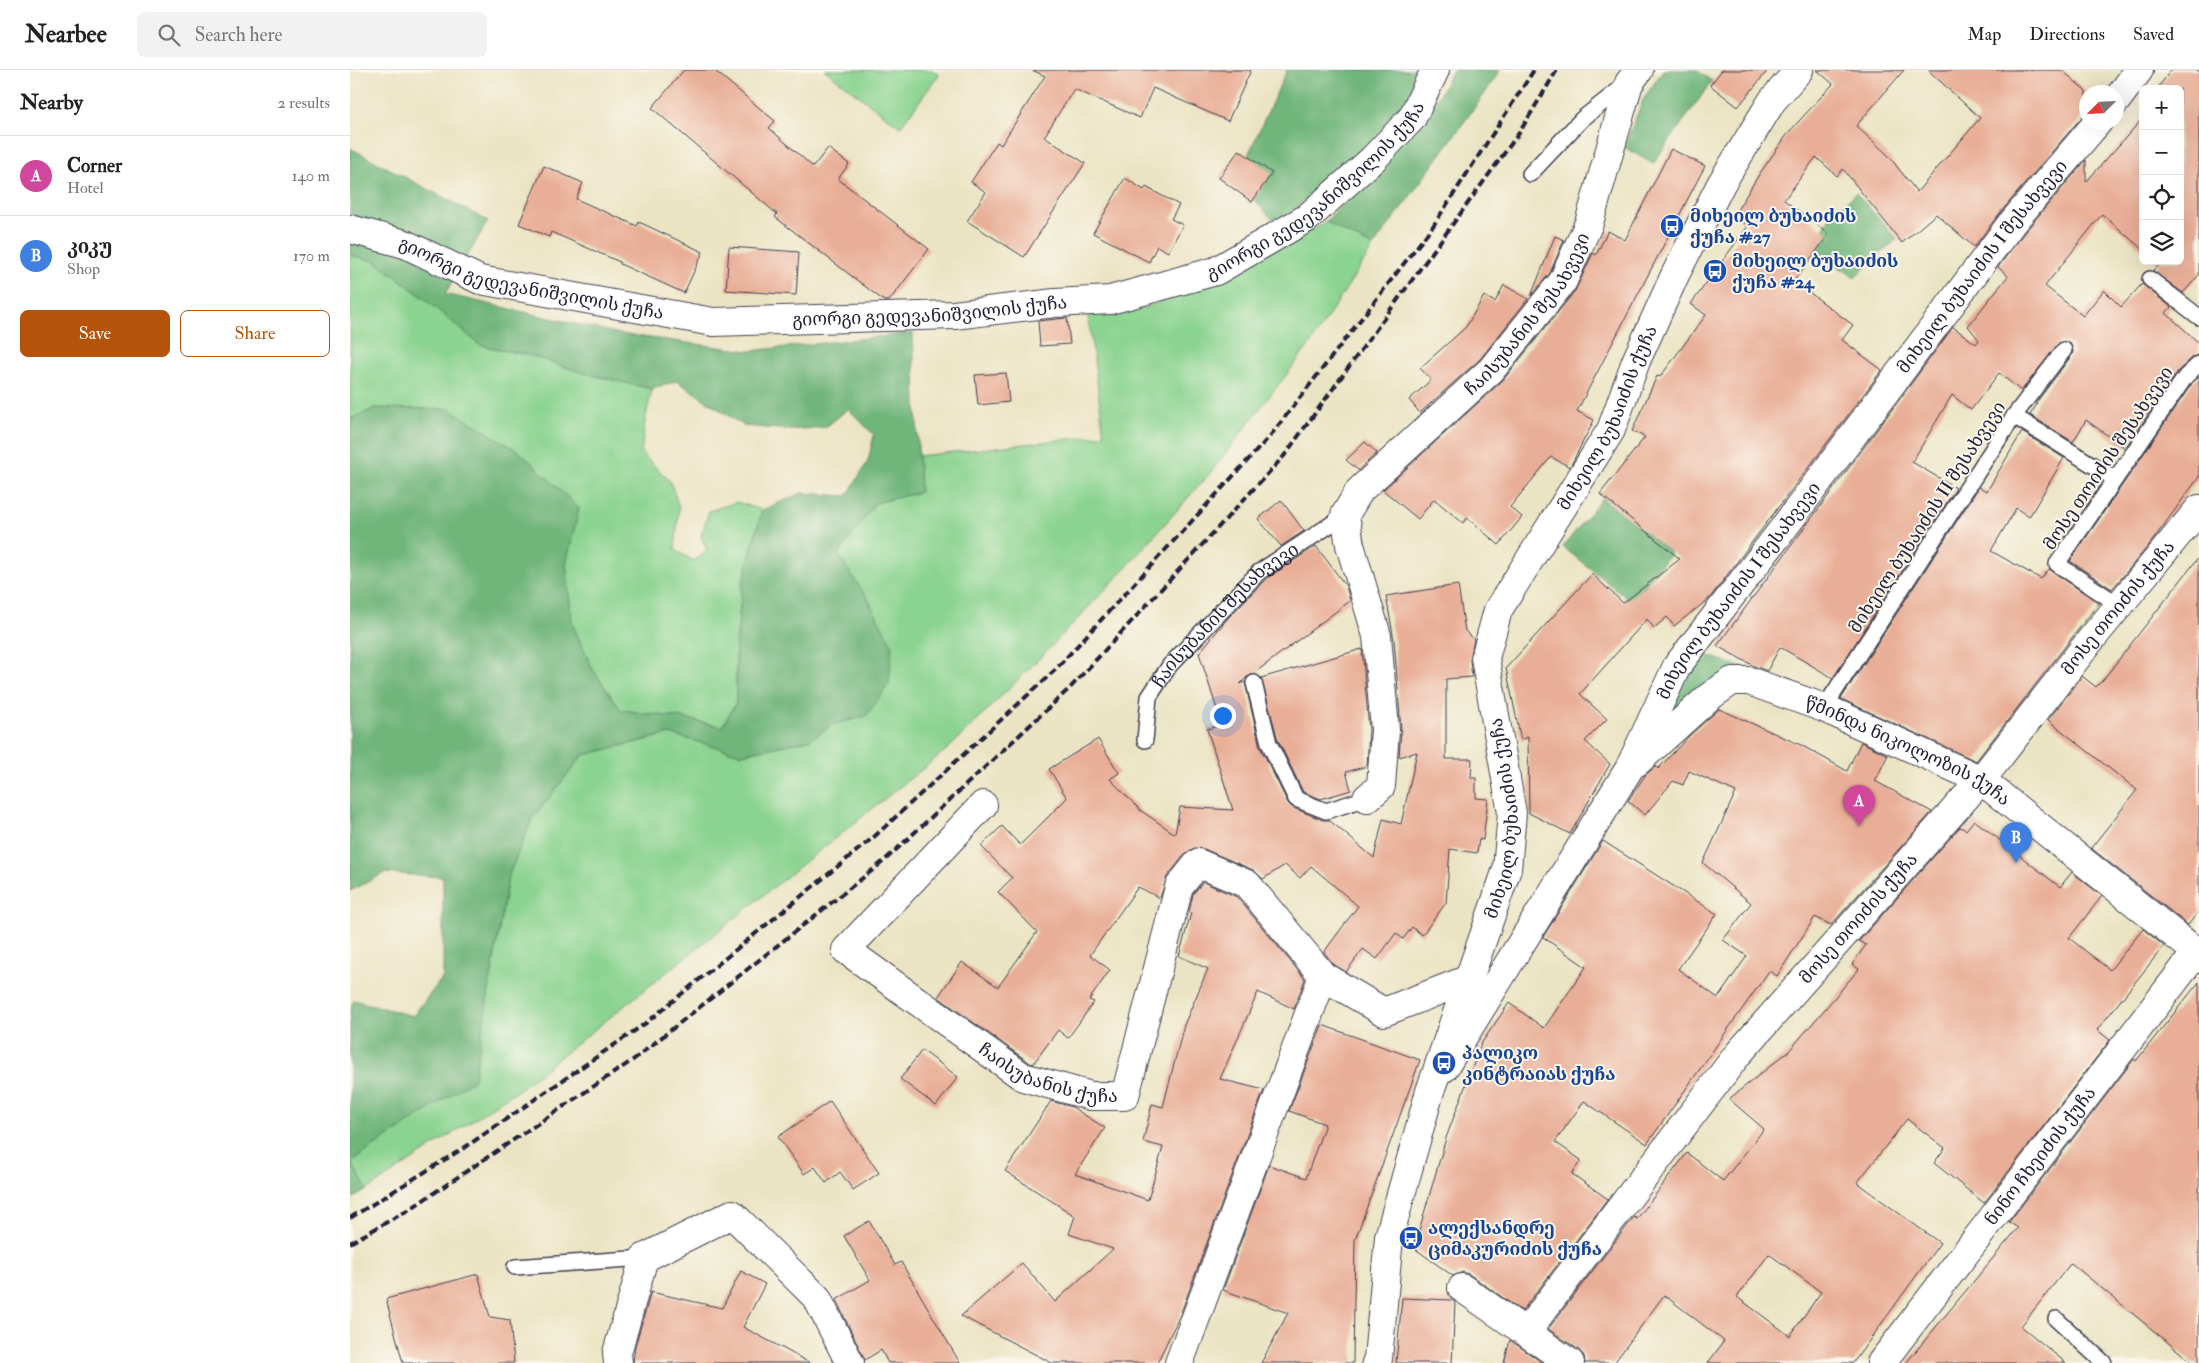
<!DOCTYPE html>
<meta charset="utf-8">
<style>
:root{--surface:#fff;--page:#f2f2f2;--text:#222;--muted:#767676;--line:#e0e0e0;--accent:#b45309}
body{margin:0;font-family:"IM FELL Double Pica","Noto Serif Georgian",serif;background:var(--page);color:var(--text)}
.controls{position:absolute;right:15px;top:15px;display:grid;overflow:hidden;border-radius:8px;box-shadow:0 5px 20px #0002}
.controls button{width:45px;height:45px;display:grid;place-items:center;padding:0;border:0;border-bottom:1px solid var(--line);background:var(--surface);color:var(--text);font:25px sans-serif}
.compass{position:absolute;left:1729px;top:15px;width:45px;height:45px;border-radius:50%;background:var(--surface);box-shadow:0 5px 20px #0002;rotate:246deg}
.you{position:absolute;left:872px;top:645px;width:18px;height:18px;margin:-12px;border:4px solid #fff;border-radius:50%;background:#1a73e8;box-shadow:0 0 0 8px #1a73e833}
.badge{display:grid;place-items:center;width:32px;height:32px;border-radius:50%;background:var(--accent);color:#fff;font-size:16px;font-weight:700}
.pin{position:absolute;translate:-50% -41px;filter:drop-shadow(0 1px 2px #0008)}
.pin::after{content:'';position:absolute;top:26px;width:18px;height:15px;background:inherit;clip-path:polygon(0 0,100% 0,50% 100%)}
.list{margin:0;padding:0;list-style:none}
h2{display:flex;justify-content:space-between;align-items:center;height:65px;margin:0;padding:0 20px;font-size:21px}
h2 small{font-size:16px;font-weight:400;color:var(--muted)}
.list li{display:grid;grid-template-columns:32px 1fr auto;gap:15px;align-items:center;box-sizing:border-box;height:80px;padding:0 20px;border-top:1px solid var(--line)}
.list b{display:block;font-size:19px;white-space:nowrap}
.list p{margin:0;font-size:16px;white-space:nowrap;color:var(--muted)}
.list em{font-size:16px;font-style:normal;color:var(--muted)}
.actions{display:flex;gap:10px;padding:15px 20px}
.actions a{flex:1;padding:11px 0;border:1px solid var(--accent);border-radius:8px;text-align:center;font-size:18px;color:var(--accent)}
.actions .main{background:var(--accent);color:#fff}
.icon{flex:none;width:28px;height:28px;fill:none;stroke:currentColor;stroke-width:2;stroke-linecap:round;stroke-linejoin:round}
.map{position:relative;flex:none;width:1849px;height:1293px;overflow:hidden}
header{display:flex;align-items:center;gap:30px;box-sizing:border-box;height:70px;padding:0 25px;background:var(--surface);border-bottom:1px solid var(--line)}
header strong{font-size:24px}
nav{display:flex;gap:28px;margin-inline-start:auto;font-size:18px}
.search{width:350px;height:45px;background:var(--page);display:flex;align-items:center;gap:12px;box-sizing:border-box;padding:0 18px;border-radius:8px;color:var(--muted);font-size:19px}
main{display:flex}
aside{flex:1;background:var(--surface)}
.map>svg:first-child{display:block}
.green{fill:#8ad390;stroke:#567a66}
.forest{fill:#6fb57a;stroke:#486c5a}
.building{fill:#e9ae97;fill-rule:evenodd}
.lines{fill:none;stroke-linecap:round;stroke-linejoin:round}
.lane-casing{stroke:#403f50;stroke-width:18}
.street-casing{stroke:#403f50;stroke-width:30}
.secondary-casing{stroke:#403f50;stroke-width:30}
.lane{stroke:#fff;stroke-width:15}
.street{stroke:#fff;stroke-width:28}
.secondary{stroke:#fff;stroke-width:28}
.rail{stroke:#22223b;stroke-width:4;stroke-dasharray:8 4;stroke-linecap:butt}
.labels{text-anchor:middle;stroke-width:4;stroke-linejoin:round;paint-order:stroke}
.street-label{font-size:18px;fill:#22223b;stroke:#fbf7ec}
.transit-label{font-size:18px;font-weight:bold;fill:#164399;stroke:#fbf7ec;text-anchor:start}
</style>
<header>
<strong>Nearbee</strong>
<div class="search"><svg class="icon" aria-label="search" viewBox="0 0 24 24"><circle cx="10" cy="10" r="6"/><path d="M15 15l6 6"/></svg>Search here</div>
<nav><a>Map</a><a>Directions</a><a>Saved</a></nav>
</header>
<main>
<aside>
<h2>Nearby<small>2 results</small></h2>
<ul class="list">
<li><span class="badge" style="background:#d1479c">A</span><div><b>Corner</b><p>Hotel</p></div><em>140 m</em></li>
<li><span class="badge" style="background:#3f7fe0">B</span><div><b>კიკუ</b><p>Shop</p></div><em>170 m</em></li>
</ul>
<div class="actions"><a class="main">Save</a><a>Share</a></div>
</aside>
<div class="map">
<svg width="1849" height="1293" viewBox="0 0 1849 1293">
<rect width="100%" height="100%" fill="#fbf7ec"/>
<filter id="ink" filterUnits="userSpaceOnUse"><feTurbulence type="fractalNoise" baseFrequency=".02" numOctaves="2"/><feDisplacementMap in="SourceGraphic" scale="10" xChannelSelector="R" yChannelSelector="G"/><feConvolveMatrix kernelMatrix="1 2 1 2 8 2 1 2 1" color-interpolation-filters="sRGB"/></filter>
<filter id="wash" filterUnits="userSpaceOnUse"><feTurbulence type="fractalNoise" baseFrequency=".0096" numOctaves="4" result="noise"/><feDisplacementMap in="SourceGraphic" scale="20" xChannelSelector="R" yChannelSelector="G"/><feGaussianBlur stdDeviation="1.12" result="paint"/><feColorMatrix in="noise" values="0 0 0 0 0 0 0 0 0 0 0 0 0 0 0 0 0 1.4 0 .05"/><feComposite in="paint" operator="in"/></filter>
<g filter="url(#wash)">
<rect width="100%" height="100%" fill="#ebe4c4"/>
<g class="green">
<path d="M475,0H583L589,5L550,57Z"/>
<path d="M976,152L1023,177L961,273L860,403L772,502L694,584L600,677L171,1018L17,1120L1,1092L124,1009L158,807L182,749L233,685L320,664L391,684L459,670L482,655L515,646L518,529L488,485L525,433L570,422L568,386L754,365L738,245L796,238L897,195Z"/>
<path d="M0,185L25,191L74,228L130,275L182,286L233,303L302,319L295,351L291,383L320,411L329,437L325,480L344,491L357,481L351,466L359,441L387,432L412,440L392,517L386,576V633L372,657L333,648L271,640L243,600L222,553L216,494L229,438L26,338L0,349Z"/>
</g>
<g class="forest">
<path d="M937,0H1073L1044,55L927,154L886,111Z"/>
<path d="M1103,0H1150L1136,22L1023,177L976,152L1085,32Z"/>
<path d="M1313,0H1346L1362,11L1303,94L1274,77L1293,30Z"/>
<path d="M0,78L138,151L95,224L270,264L399,281L563,263L570,422L525,433L488,485L518,529L542,575L539,614L516,646L482,655L459,670L391,684L320,664L233,685L182,749L158,807L124,1009L1,1092L17,1120L0,1130V942L4,930L63,946L93,907V807L35,803L0,821V349L26,338L99,339L170,382L229,438L216,494L222,553L243,600L271,640L333,648L372,657L386,633V576L392,517L412,440L452,423L497,426L518,391L524,365L498,339L476,357L440,360L394,356L327,311L302,319L233,303L182,286L130,275L74,228L25,191L0,185Z"/>
<path d="M1506,123L1547,169L1505,207L1461,180L1480,147Z"/>
<path d="M1252,428L1321,483L1282,532L1213,477Z"/>
<path d="M1350,583L1397,599L1299,668Z"/>
</g>
<g id="blocks">
<g class="building">
<path d="M334,0H364L425,51L419,58L463,97L478,78L499,94L488,109L579,179L539,231H534L425,147L427,144L302,38Z"/>
<path d="M682,0H901L878,51L803,18L790,48L724,19L694,67L735,93L674,187L617,151L636,122L621,112L647,72L651,75L695,6Z"/>
<path d="M1372,0H1418L1388,37L1360,15Z"/>
<path d="M1467,0H1554L1506,56L1537,84L1567,122L1630,48L1578,0H1712L1736,21V42L1649,144L1624,177L1586,144L1552,173L1493,99L1487,106L1466,87L1434,130L1479,164L1444,211L1503,255L1492,270L1532,300L1359,529L1324,556L1317,547L1304,558L1297,549L1230,624L1257,649L1235,671L1260,694L1220,764L1179,743L1178,667L1171,670L1156,598L1242,504L1273,533L1330,489L1250,424L1295,367L1282,361L1307,306L1310,307L1356,245L1341,234L1398,156L1384,145L1410,103L1439,62L1483,14Z"/>
<path d="M1821,0H1849V205L1833,223L1803,201L1809,195L1805,191H1830V19H1807Z"/>
<path d="M1793,48V180L1752,144L1695,216L1733,246L1754,220L1771,237L1792,214L1821,237L1816,243L1849,273V285L1843,287L1828,301L1775,378L1736,350L1723,372L1680,345L1687,334L1686,333L1722,285L1723,281L1720,273L1710,272L1671,321L1649,303L1621,340L1602,325L1562,392L1606,418L1483,608L1430,577L1417,601L1404,596L1367,576L1603,257L1626,274L1629,270L1618,256L1658,206L1648,197L1673,164L1736,90V112Z"/>
<path d="M1321,79L1355,96L1227,341L1244,350L1220,397L1201,387L1160,437L1172,447L1149,475L1117,448L1113,453L1084,429L1068,449L1033,420L1153,310L1225,221L1243,183L1246,185L1258,161L1275,170Z"/>
<path d="M889,80L922,103L902,132L869,108Z"/>
<path d="M194,96L233,113L226,129L287,156L289,152L353,182L334,223L270,194V192L201,162L199,167L169,154Z"/>
<path d="M775,108L794,120L796,117L829,135L821,149L833,155L818,182L807,176L799,192L743,163Z"/>
<path d="M1205,166L1214,170L1200,203L1181,226Z"/>
<path d="M379,177L449,182L446,225L376,220Z"/>
<path d="M1154,215L1178,229L1130,289L1070,343L1059,330L1081,310L1070,298L1116,257L1134,226L1145,232Z"/>
<path d="M717,248L720,274L690,276L688,251Z"/>
<path d="M656,303L659,332L628,335L625,305Z"/>
<path d="M1849,307V407L1800,474L1762,519L1720,491L1843,312Z"/>
<path d="M1672,362L1714,388L1679,447L1666,438L1641,481L1691,509L1699,499L1749,533L1626,691L1491,629L1629,417L1637,421Z"/>
<path d="M1015,372L1027,383L1008,400L996,390Z"/>
<path d="M931,430L954,461L931,476L908,449Z"/>
<path d="M966,476L996,516L1000,531L903,604L898,606L890,614L895,612L910,677L938,733L943,738L973,750H979L1024,788L1033,749L1051,754L1067,682L1049,687L1051,659L1044,570L1036,526L1108,515L1115,561L1124,569L1120,590L1122,607L1096,609V689H1122L1121,708H1126V728L1138,729L1133,770L1129,769L1127,783L1100,779L1096,833L1072,865L1062,857L1053,869L1046,863L1027,889L1013,879L996,902L983,894L974,882L1008,836L961,796L950,808L935,795L913,809L903,800L854,779L844,778L836,783L817,807L810,828L788,817L740,885L760,900L739,930L744,932L718,968L708,960L683,994L680,993L588,927L612,892L648,917L687,862L648,822L662,808L631,776L652,756L670,775L717,728L699,699L748,669L769,703L760,709L790,740L825,764L830,737L883,740L857,659L872,655L849,583L878,548L917,508Z"/>
<path d="M1849,487V841L1838,855L1741,778L1787,720L1698,650L1732,606L1746,617L1752,611Z"/>
<path d="M1012,579L1019,660L1017,696L996,702L1001,720L971,729L953,722L928,670L911,608Z"/>
<path d="M1369,639L1451,675L1497,701L1511,672L1538,685L1525,711L1582,742L1481,855L1465,847L1427,906L1419,901L1297,1074L1234,1031L1205,1072L1231,1090L1222,1104L1258,1129L1172,1241L1120,1205L1113,1202L1103,1206L1064,1178L1096,1068L1131,974L1159,933L1194,958L1236,897L1193,867L1253,771L1367,844L1328,899L1368,928L1397,886L1373,870L1401,833L1353,793L1386,722L1339,701L1333,715L1323,711L1295,745L1278,731L1296,704L1306,696L1308,699L1340,665Z"/>
<path d="M1624,750L1710,817L1722,802L1752,826L1719,868L1760,900L1793,859L1814,876L1747,960L1760,970L1634,1133L1584,1093L1595,1078L1557,1049L1507,1113L1590,1173L1503,1293H1358L1374,1271L1314,1225L1264,1293H1235L1234,1286L1229,1280L1198,1259L1284,1147L1287,1149L1337,1083L1373,1111L1414,1059L1379,1029L1439,981L1509,899L1502,894L1516,875L1509,871L1610,757L1616,760ZM1419,1184L1471,1222L1440,1266L1387,1227Z"/>
<path d="M853,812L887,827L955,909L944,939L908,922L870,1009L914,1020L830,1245L807,1293H702L611,1246L672,1193L705,1232L763,1179L719,1164L725,1146L655,1101L701,1031L722,1037L755,1058L725,1104L798,1130L813,1077L793,1072L802,1034L813,1037L834,955L858,899L829,886L841,843L839,842L843,824Z"/>
<path d="M1849,912V1293H1843L1721,1193L1671,1256L1716,1293H1556L1668,1158L1659,1152L1784,989L1786,991Z"/>
<path d="M972,955L1070,990L1005,1170L1003,1293H911L938,1243L873,1220L919,1095L956,1108L975,1054L939,1041Z"/>
<path d="M572,980L608,1007L586,1036L550,1009Z"/>
<path d="M480,1031L529,1103L503,1120L490,1102L476,1113L465,1097L454,1104L428,1067Z"/>
<path d="M519,1151L545,1195L551,1192L610,1293H538L531,1280L515,1290L486,1230L520,1210L494,1166Z"/>
<path d="M391,1201L415,1214L393,1257L460,1293H283L285,1276L301,1222L372,1238Z"/>
<path d="M128,1204L140,1247L160,1250L164,1293H53L36,1229Z"/>
<path d="M1052,1228L1102,1230L1105,1232L1102,1293H1046Z"/>
<path d="M1160,1270L1193,1293H1154Z"/>
</g>
</g>
</g>
<g filter="url(#ink)">
<use href="#blocks" fill-opacity="0" stroke="#403f50" stroke-width="1"/>
<g class="lines">
<g class="lane-casing">
<g id="lane">
<path d="M1180,104L1232,49L1275,15"/>
<path d="M1800,209L1849,247"/>
<path d="M1664,346L1765,409"/>
<path d="M1769,535L1707,494L1836,306L1849,294"/>
<path d="M904,613L919,673L946,729L976,741L1017,728"/>
<path d="M1474,638L1664,346L1714,280"/>
<path id="s1" d="M795,670L799,627L820,595L909,502L995,445"/>
<path d="M165,1197L294,1188"/>
<path d="M1706,1249L1754,1293"/>
</g>
</g>
<g class="street-casing">
<g id="street">
<path d="M1766,31L1789,0"/>
<path id="s2" d="M0,159L55,174L130,210L363,252L604,245L705,233L760,230L866,201L957,148L1022,90L1062,48L1085,0"/>
<path id="s3" d="M1287,692L1359,627L1382,611H1399L1474,638L1631,710L1849,884"/>
<path id="s4" d="M1017,728L1031,716L1035,660L1027,566L1000,475L995,445L1010,420L1141,300L1213,211L1239,153L1279,13L1289,0"/>
<path id="s5" d="M633,735L496,880L673,1007L741,1026H775L829,817L848,793L897,814L973,906"/>
<path id="s6" d="M1094,998L1279,699L1327,596L1429,464L1661,154L1748,52"/>
<path d="M1112,1218L1220,1293"/>
<path id="s7" d="M1176,1262L1388,984L1631,710L1743,567L1849,439"/>
<path d="M268,1293L267,1283L294,1188L382,1144L467,1228L500,1293"/>
<path d="M829,1293L973,906L1034,942L1119,909"/>
<path id="s8" d="M1531,1293L1849,879"/>
</g>
</g>
<g class="secondary-casing">
<g id="secondary">
<path id="s9" d="M1026,1293L1028,1289L1039,1167L1080,1021L1157,799L1162,743L1135,588L1148,540L1261,360L1286,291L1325,205L1371,114L1422,31L1449,0"/>
</g>
</g>
<use href="#lane" class="lane"/>
<use href="#street" class="street"/>
<use href="#secondary" class="secondary"/>
<g class="rail">
<path d="M0,1148L117,1076L296,953L525,766L704,601L921,365L1083,156L1184,0"/>
<path d="M0,1173L60,1139L283,990L534,791L720,618L934,386L1169,63L1207,0"/>
</g>
</g>
</g>
<defs>
<g id="bus-disc" transform="scale(1.25)"><circle r="9.5" fill="#1a4fb4" stroke="#fbf7ec"/><path d="M-5-6H5V4H4V6H2V4H-2V6H-4V4H-5ZM-3.5-4V0h7V-4ZM-3.5 1.2v1.5H-2V1.2ZM2 1.2v1.5H3.5V1.2Z" fill="#fff"/></g>
</defs>
<g fill-rule="evenodd">
<use href="#bus-disc" x="1322" y="156"/>
<use href="#bus-disc" x="1365" y="201"/>
<use href="#bus-disc" x="1094" y="993"/>
<use href="#bus-disc" x="1061" y="1168"/>
</g>
<g class="labels">
<g class="street-label">
<text dy="6" stroke="none"><textPath href="#s2" startOffset="1014">გიორგი გედევანიშვილის ქუჩა</textPath></text>
<text dy="6" stroke="none"><textPath href="#s6" startOffset="968">მიხეილ ბუხაიძის I შესახვევი</textPath></text>
<text dy="6" stroke="none"><textPath href="#s2" startOffset="189">გიორგი გედევანიშვილის ქუჩა</textPath></text>
<text dy="6" stroke="none"><textPath href="#s2" startOffset="594">გიორგი გედევანიშვილის ქუჩა</textPath></text>
<text dy="6" stroke="none"><textPath href="#s4" startOffset="568">ჩაისუბანის შესახვევი</textPath></text>
<text dy="6" stroke="none"><textPath href="#s9" startOffset="999">მიხეილ ბუხაიძის ქუჩა</textPath></text>
<text transform="translate(1758 388) rotate(-56)" y="6">მოსე თოიძის შესახვევი</text>
<text transform="translate(1577 447) rotate(-57)" y="6">მიხეილ ბუხაიძის II შესახვევი</text>
<text dy="6" stroke="none"><textPath href="#s6" startOffset="562">მიხეილ ბუხაიძის I შესახვევი</textPath></text>
<text dy="6" stroke="none"><textPath href="#s7" startOffset="936">მოსე თოიძის ქუჩა</textPath></text>
<text dy="6" stroke="none"><textPath href="#s1" startOffset="156">ჩაისუბანის შესახვევი</textPath></text>
<text dy="6" stroke="none"><textPath href="#s3" startOffset="316">წმინდა ნიკოლოზის ქუჩა</textPath></text>
<text dy="6" stroke="none"><textPath href="#s9" startOffset="564">მიხეილ ბუხაიძის ქუჩა</textPath></text>
<text dy="6" stroke="none"><textPath href="#s7" startOffset="531">მოსე თოიძის ქუჩა</textPath></text>
<text dy="6" stroke="none"><textPath href="#s5" startOffset="440">ჩაისუბანის ქუჩა</textPath></text>
<text dy="6" stroke="none"><textPath href="#s8" startOffset="261">ნინო ჩხეიძის ქუჩა</textPath></text>
</g>
<g class="transit-label">
<text x="1340" y="152">მიხეილ ბუხაიძის<tspan x="1340" dy="21">ქუჩა #27</tspan></text>
<text x="1382" y="197">მიხეილ ბუხაიძის<tspan x="1382" dy="21">ქუჩა #24</tspan></text>
<text x="1112" y="989">პალიკო<tspan x="1112" dy="21">კინტრაიას ქუჩა</tspan></text>
<text x="1078" y="1164">ალექსანდრე<tspan x="1078" dy="21">ციმაკურიძის ქუჩა</tspan></text>
</g>
</g>
</svg>
<div class="controls">
<button>+</button>
<button>−</button>
<button><svg class="icon" aria-label="locate" viewBox="0 0 24 24"><circle cx="12" cy="12" r="6"/><path d="M12 2v4M12 18v4M2 12h4M18 12h4"/></svg></button>
<button><svg class="icon" aria-label="layers" viewBox="0 0 24 24"><path d="M12 4l9 5-9 5-9-5zM3 14l9 5 9-5"/></svg></button>
</div>
<svg class="compass" viewBox="-18 -18 36 36"><path d="M0-13l5 13h-10z" fill="#e53935"/><path d="M0 13l5-13h-10z" fill="#767676"/></svg>
<div class="you"></div>
<div class="pin badge" style="left:1509px;top:756px;background:#d1479c">A</div>
<div class="pin badge" style="left:1666px;top:793px;background:#3f7fe0">B</div>
</div>
</main>
